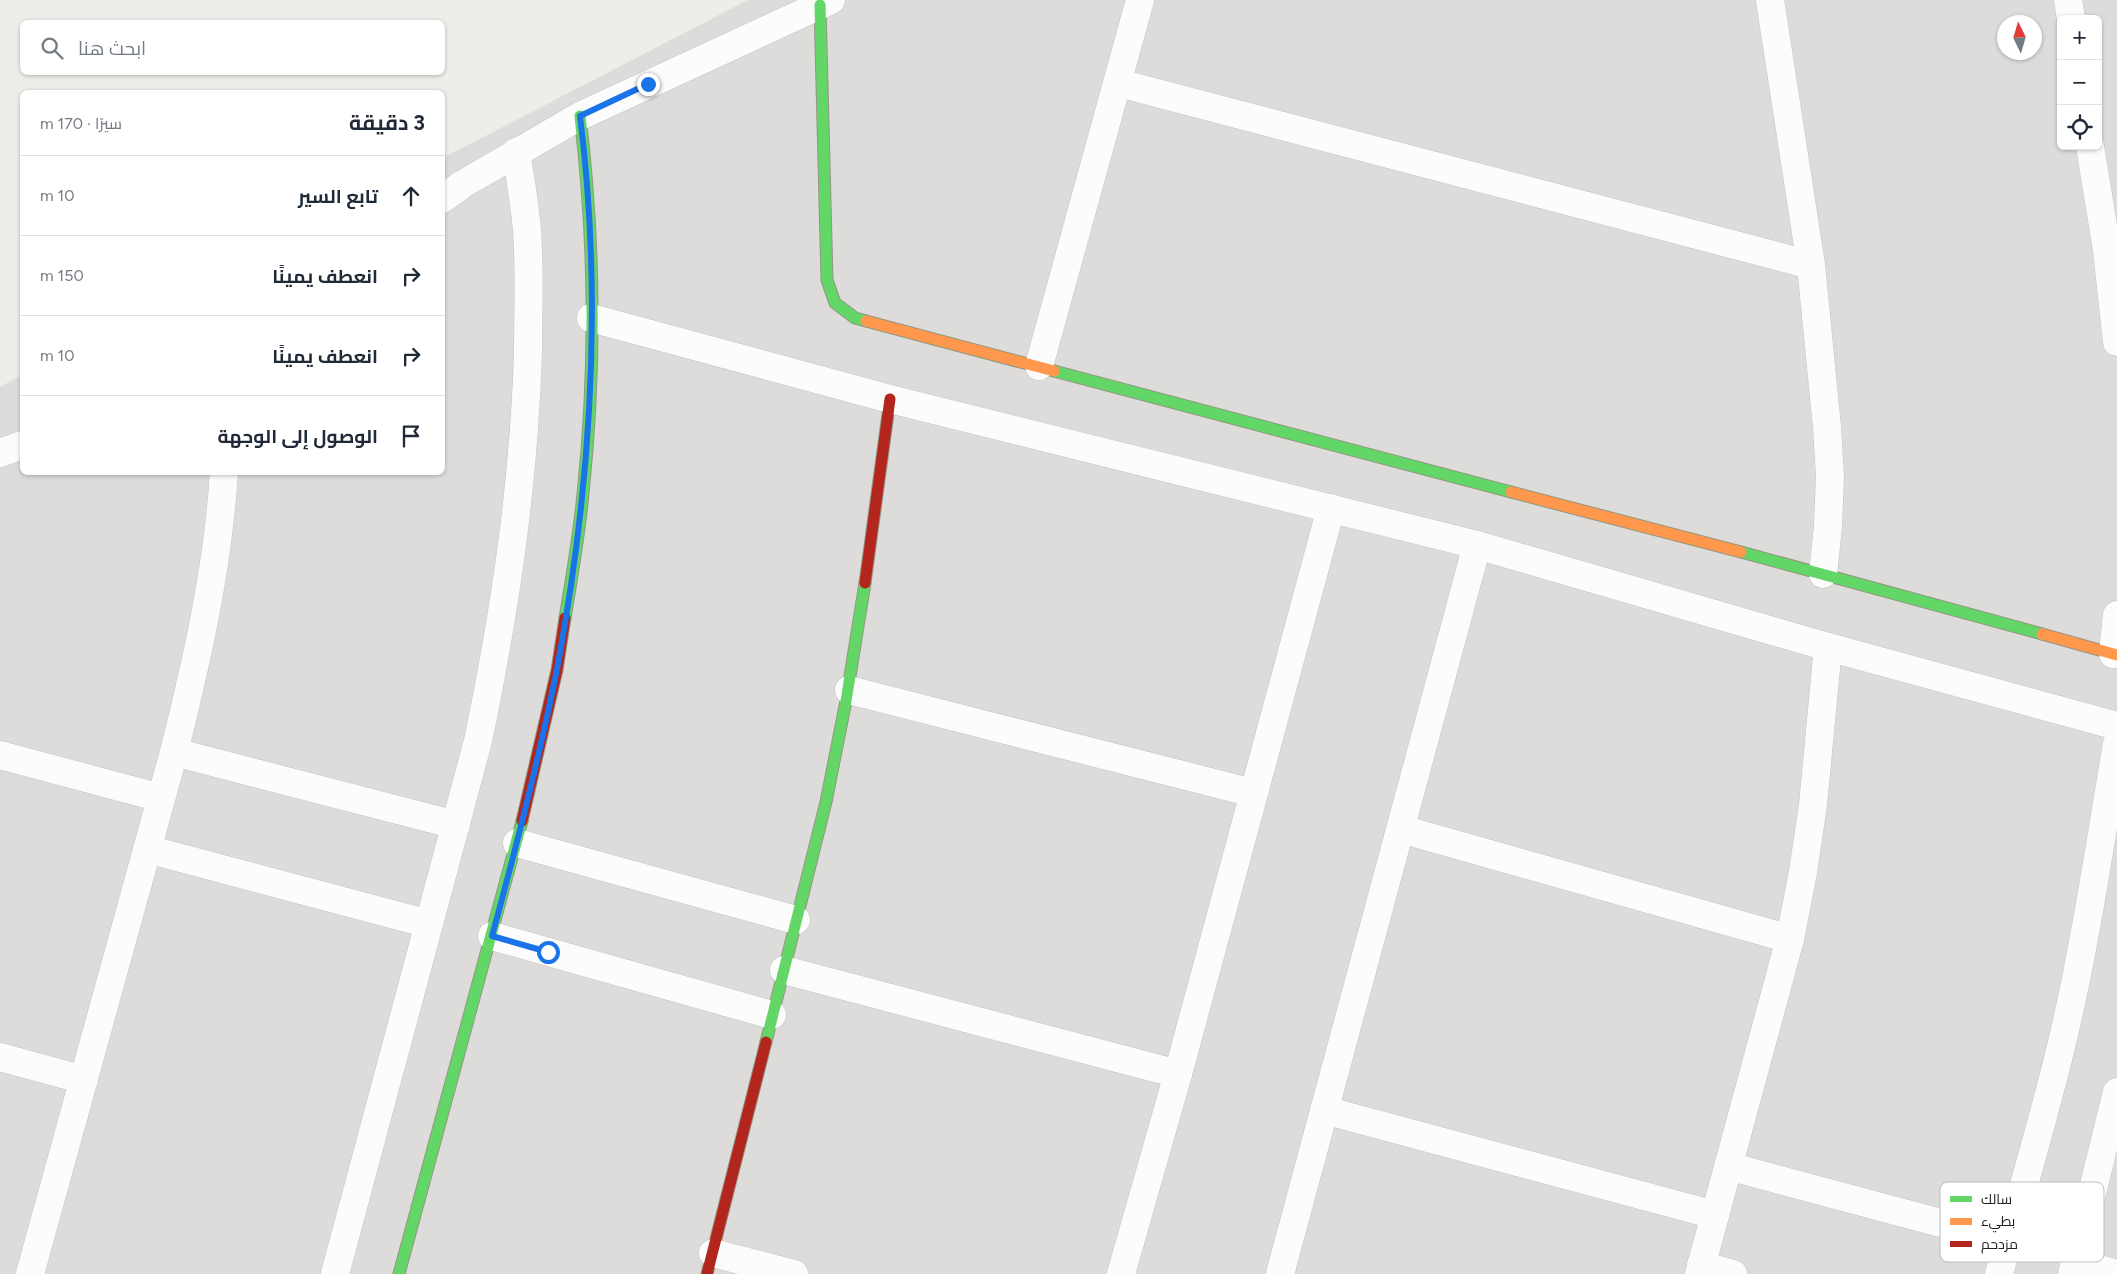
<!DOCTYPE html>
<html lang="ar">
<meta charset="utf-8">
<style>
:root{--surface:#fff;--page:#f6f6f7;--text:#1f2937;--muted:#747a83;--line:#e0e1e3}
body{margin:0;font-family:Figtree,Cairo,sans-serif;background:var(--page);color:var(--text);direction:rtl}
.controls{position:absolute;right:15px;top:15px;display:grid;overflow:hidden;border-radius:8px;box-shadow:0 1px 4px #0004}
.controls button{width:45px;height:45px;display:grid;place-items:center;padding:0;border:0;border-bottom:1px solid var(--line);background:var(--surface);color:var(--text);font:25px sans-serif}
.compass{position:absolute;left:1997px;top:15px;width:45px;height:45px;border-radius:50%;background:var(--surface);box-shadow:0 1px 4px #0004;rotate:355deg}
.stop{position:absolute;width:15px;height:15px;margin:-11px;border:4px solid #1a73e8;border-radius:50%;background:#fff}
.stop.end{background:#1a73e8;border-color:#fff;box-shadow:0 1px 5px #0008}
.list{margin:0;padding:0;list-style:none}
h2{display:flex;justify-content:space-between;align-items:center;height:65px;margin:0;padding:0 20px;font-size:21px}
h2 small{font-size:16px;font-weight:400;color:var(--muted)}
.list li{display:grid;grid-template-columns:32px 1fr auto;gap:15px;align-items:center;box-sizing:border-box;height:80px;padding:0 20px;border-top:1px solid var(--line)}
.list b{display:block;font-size:19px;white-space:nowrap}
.list em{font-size:16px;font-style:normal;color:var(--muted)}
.icon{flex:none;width:28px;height:28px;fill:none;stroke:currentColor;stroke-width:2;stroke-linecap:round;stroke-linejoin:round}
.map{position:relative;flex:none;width:2117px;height:1274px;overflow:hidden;direction:ltr}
.search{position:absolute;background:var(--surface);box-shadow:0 1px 4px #0004;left:20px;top:20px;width:425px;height:55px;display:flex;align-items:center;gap:12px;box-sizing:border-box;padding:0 18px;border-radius:8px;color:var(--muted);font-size:19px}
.panel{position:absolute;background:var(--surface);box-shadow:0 1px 4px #0004;left:20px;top:90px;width:425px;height:385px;border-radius:8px;direction:rtl}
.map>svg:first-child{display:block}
.residential{fill:#dddcda;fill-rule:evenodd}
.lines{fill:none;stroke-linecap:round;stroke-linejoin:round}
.street-casing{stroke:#c5c5c3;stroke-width:29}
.fast-casing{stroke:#949782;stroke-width:13}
.slow-casing{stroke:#949782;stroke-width:13}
.jam-casing{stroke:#949782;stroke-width:13}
.street{stroke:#fcfcfc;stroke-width:28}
.fast{stroke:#63d668;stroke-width:11}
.slow{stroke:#ff974d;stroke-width:11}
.jam{stroke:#b3261e;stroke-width:11}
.route{stroke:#1a73e8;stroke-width:6}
.key{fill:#fff;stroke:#bcbcbc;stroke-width:1}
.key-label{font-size:14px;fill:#202020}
</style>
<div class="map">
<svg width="2117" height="1274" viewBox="0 0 2117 1274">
<rect width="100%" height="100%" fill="#eeede9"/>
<path class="residential" d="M748,0H2117V1274H0V387L22,375V472H442L443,158ZM2061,19H2098V146H2061ZM2004,22H2034V52H2004Z"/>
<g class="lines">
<g class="street-casing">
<g id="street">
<path d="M1770,0L1811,265L1827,427L1830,476L1828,526L1823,574"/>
<path d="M2068,0L2071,19"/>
<path d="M1119,83L1811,265"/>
<path d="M2090,146L2107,250L2117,342"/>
<path d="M442,199L463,184L580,116L831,0"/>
<path d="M591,318L890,399L1477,545L1828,647L2117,726"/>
<path d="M1039,366L1140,0"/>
<path d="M0,453L22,445"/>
<path d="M2113,654L2117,615"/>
<path d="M849,690L1253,793"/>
<path d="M174,752L456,825"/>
<path d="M0,755L161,798"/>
<path d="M1401,829L1790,939"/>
<path d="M517,843L796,920"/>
<path d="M147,849L429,924"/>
<path d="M492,936L772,1015"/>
<path d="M784,970L1178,1074"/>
<path d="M0,1057L84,1080"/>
<path d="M1324,1110L1715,1215"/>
<path d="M1728,1166L2008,1241"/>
<path d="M713,1253L794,1274"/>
<path d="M2075,1262L2117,1274"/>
<path d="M1701,1265L1733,1274"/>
<path d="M30,1274L174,752C197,660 218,568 224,472"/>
<path d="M335,1274L478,741C505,611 524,485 528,352C528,311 530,271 527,231C525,204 520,178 516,152"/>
<path d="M1121,1274L1178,1074L1331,508"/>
<path d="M1280,1274L1477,545"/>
<path d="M1699,1274L1790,939L1803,872L1813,805L1828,647"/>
<path d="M1999,1274C2022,1190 2048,1106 2067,1021C2088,929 2101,836 2117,744"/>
<path d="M2072,1274L2117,1092"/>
</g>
</g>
<g class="fast-casing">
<g id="fast">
<path d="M820,5L827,280L835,303L855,318L866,321"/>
<path d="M1054,371L1511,492"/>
<path d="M1741,552L2042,634"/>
<path d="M565,618C572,577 579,536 583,494C596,369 595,241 580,116"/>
<path d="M766,1042L826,802L846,701L865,583"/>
<path d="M399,1274L522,821"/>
</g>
</g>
<g class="slow-casing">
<g id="slow">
<path d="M866,321L1054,371"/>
<path d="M1511,492L1741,552"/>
<path d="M2042,634L2117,655"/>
</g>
</g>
<g class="jam-casing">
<g id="jam">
<path d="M865,583L890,399"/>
<path d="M522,821L557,670L565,618"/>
<path d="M707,1274L766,1042"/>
</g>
</g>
<use href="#street" class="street"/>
<use href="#fast" class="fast"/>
<use href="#slow" class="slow"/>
<use href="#jam" class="jam"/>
</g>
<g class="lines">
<path class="route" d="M548,952L492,936C516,848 539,759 557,669C591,487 603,299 580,116L648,84"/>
</g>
<rect x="1940" y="1182" width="164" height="80" rx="8" class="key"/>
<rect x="1950" y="1196" width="22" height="6" fill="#63d668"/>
<rect x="1950" y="1218" width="22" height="7" fill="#ff974d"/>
<rect x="1950" y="1241" width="22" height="6" fill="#b3261e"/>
<g class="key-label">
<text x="1981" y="1204">سالك</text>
<text x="1981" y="1226">بطيء</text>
<text x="1981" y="1249">مزدحم</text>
</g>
</svg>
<div class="controls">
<button>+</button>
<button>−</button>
<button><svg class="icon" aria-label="locate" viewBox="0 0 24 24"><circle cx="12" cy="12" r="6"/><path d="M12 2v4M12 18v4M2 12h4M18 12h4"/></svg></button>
</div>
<svg class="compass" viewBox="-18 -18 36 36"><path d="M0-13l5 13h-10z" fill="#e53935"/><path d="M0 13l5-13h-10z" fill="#747a83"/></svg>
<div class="stop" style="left:548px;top:952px"></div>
<div class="stop end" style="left:648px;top:84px"></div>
<div class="search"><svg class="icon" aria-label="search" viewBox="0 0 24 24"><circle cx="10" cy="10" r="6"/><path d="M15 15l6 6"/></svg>ابحث هنا</div>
<section class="panel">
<h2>3 دقيقة<small>سيرًا · 170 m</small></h2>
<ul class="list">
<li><svg class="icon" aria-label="ahead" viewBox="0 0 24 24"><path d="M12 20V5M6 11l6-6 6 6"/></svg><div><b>تابع السير</b></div><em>10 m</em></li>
<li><svg class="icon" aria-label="right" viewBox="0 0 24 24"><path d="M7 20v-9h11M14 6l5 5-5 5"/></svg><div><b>انعطف يمينًا</b></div><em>150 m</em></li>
<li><svg class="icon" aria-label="right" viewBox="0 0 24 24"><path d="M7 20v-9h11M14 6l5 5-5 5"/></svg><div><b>انعطف يمينًا</b></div><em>10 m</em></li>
<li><svg class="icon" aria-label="arrive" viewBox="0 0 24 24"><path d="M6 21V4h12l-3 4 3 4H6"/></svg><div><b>الوصول إلى الوجهة</b></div></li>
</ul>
</section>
</div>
